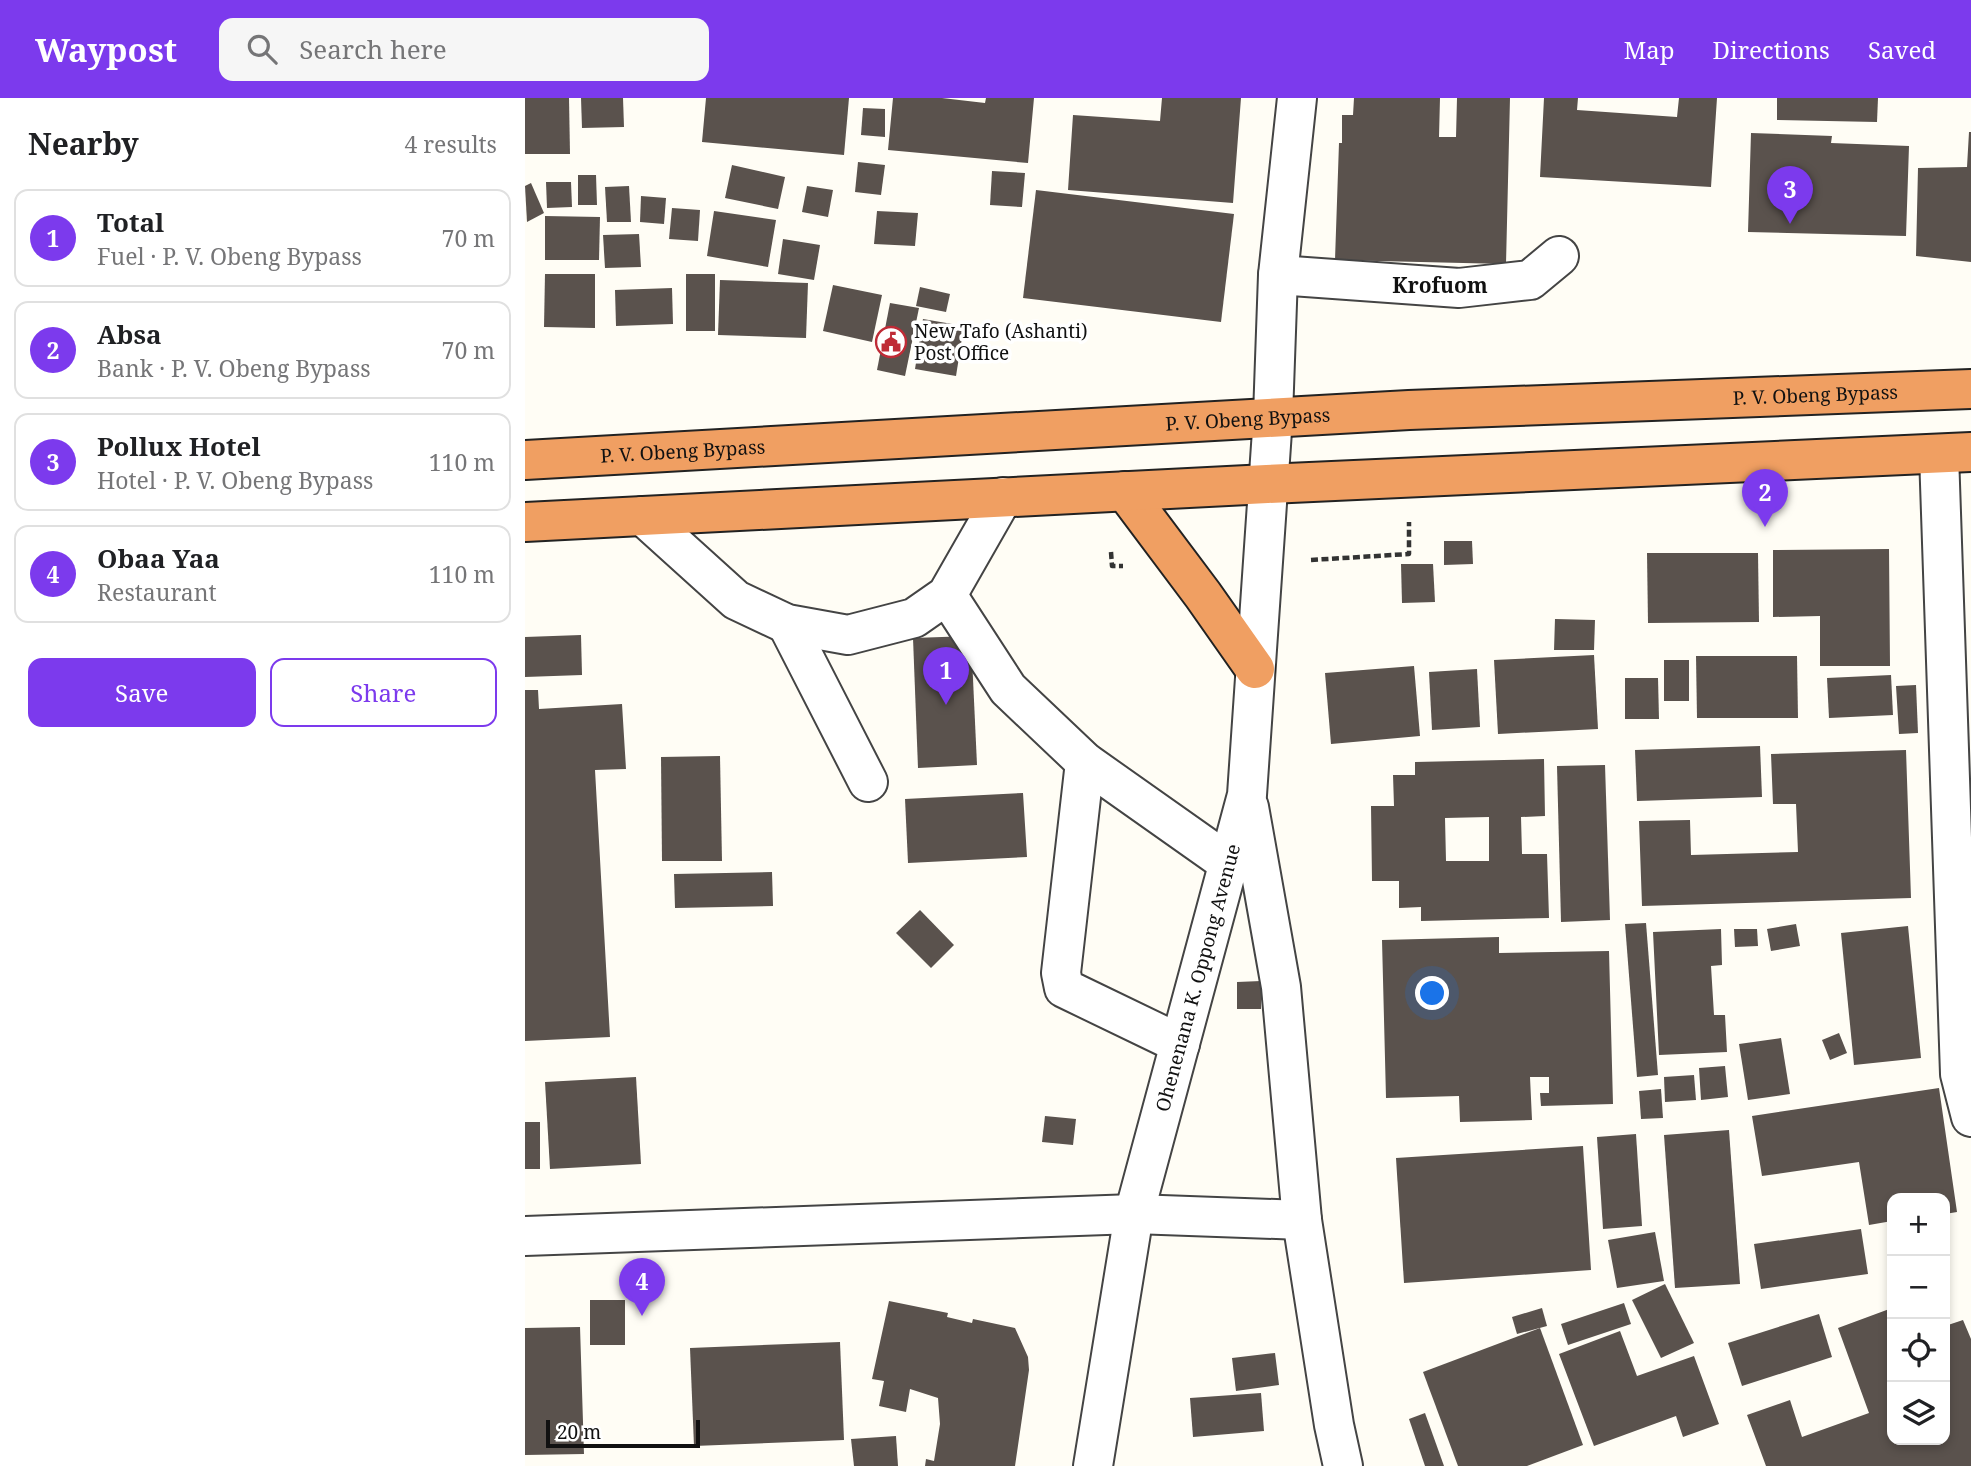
<!DOCTYPE html>
<meta charset="utf-8">
<style>
:root{--surface:#fff;--page:#f6f6f6;--text:#202124;--muted:#757577;--line:#e0e0e0;--accent:#7c3aed}
body{margin:0;font-family:"Noto Serif",serif;background:var(--page);color:var(--text)}
.controls{position:absolute;right:21px;bottom:21px;display:grid;overflow:hidden;border-radius:14px;box-shadow:0 4px 10px #0003}
.controls button{width:63px;height:63px;display:grid;place-items:center;padding:0;border:0;border-bottom:2px solid var(--line);background:var(--surface);color:var(--text);font:35px sans-serif}
.scale{position:absolute;left:21px;bottom:18px;width:154px;box-sizing:border-box;padding-left:7px;border:4px solid #111;border-top:0;font-size:19px;line-height:24px;white-space:nowrap;color:#111;-webkit-text-stroke:5px #fff;paint-order:stroke}
.you{position:absolute;left:908px;top:896px;width:24px;height:24px;margin:-18px;border:5px solid #fff;border-radius:50%;background:#1a73e8;box-shadow:0 0 0 10px #1a73e833}
.badge{display:grid;place-items:center;width:46px;height:46px;border-radius:50%;background:var(--accent);color:#fff;font-size:23px;font-weight:700}
.pin{position:absolute;translate:-50% -58px;filter:drop-shadow(0 2px 4px #0008)}
.pin::after{content:'';position:absolute;top:37px;width:24px;height:21px;background:inherit;clip-path:polygon(0 0,100% 0,50% 100%)}
.list{margin:0;padding:0;list-style:none}
h2{display:flex;justify-content:space-between;align-items:center;height:91px;margin:0;padding:0 28px;font-size:30px}
h2 small{font-size:23px;font-weight:400;color:var(--muted)}
.list li{display:grid;grid-template-columns:46px 1fr auto;gap:21px;align-items:center;box-sizing:border-box;height:98px;margin:0 14px 14px;padding:0 14px;border:2px solid var(--line);border-radius:14px}
.list b{display:block;font-size:26px;white-space:nowrap}
.list p{margin:0;font-size:23px;white-space:nowrap;color:var(--muted)}
.list em{font-size:23px;font-style:normal;color:var(--muted)}
.actions{display:flex;gap:14px;padding:21px 28px}
.actions a{flex:1;padding:16px 0;border:2px solid var(--accent);border-radius:14px;text-align:center;font-size:24px;color:var(--accent)}
.actions .main{background:var(--accent);color:#fff}
.icon{flex:none;width:38px;height:38px;fill:none;stroke:currentColor;stroke-width:2;stroke-linecap:round;stroke-linejoin:round}
.map{position:relative;flex:none;width:1446px;height:1368px;overflow:hidden}
header{display:flex;align-items:center;gap:42px;box-sizing:border-box;height:98px;padding:0 35px;background:var(--accent);color:#fff}
header strong{font-size:33px}
nav{display:flex;gap:38px;margin-inline-start:auto;font-size:24px}
.search{width:490px;height:63px;background:var(--page);display:flex;align-items:center;gap:18px;box-sizing:border-box;padding:0 24px;border-radius:14px;color:var(--muted);font-size:26px}
main{display:flex}
aside{flex:1;background:var(--surface)}
.map>svg:first-child{display:block}
.building{fill:#5a524d;fill-rule:evenodd}
.lines{fill:none;stroke-linecap:round;stroke-linejoin:round}
.minor-casing{stroke:#444;stroke-width:42}
.highway-casing{stroke:#222;stroke-width:42}
.path{stroke:#333;stroke-width:4.5;stroke-dasharray:7 3.5;stroke-linecap:butt}
.minor{stroke:#fff;stroke-width:38}
.highway{stroke:#f09f62;stroke-width:38}
.labels{text-anchor:middle;stroke-width:7;stroke-linejoin:round;paint-order:stroke}
.poi-label{font-size:19px;fill:#111;stroke:#fff;text-anchor:start}
.street-label{font-size:19px;fill:#111;stroke:#fff}
.neighbourhood-label{font-size:21px;font-weight:bold;fill:#111;stroke:#fff}
</style>
<header>
<strong>Waypost</strong>
<div class="search"><svg class="icon" aria-label="search" viewBox="0 0 24 24"><circle cx="10" cy="10" r="6"/><path d="M15 15l6 6"/></svg>Search here</div>
<nav><a>Map</a><a>Directions</a><a>Saved</a></nav>
</header>
<main>
<aside>
<h2>Nearby<small>4 results</small></h2>
<ul class="list">
<li><span class="badge">1</span><div><b>Total</b><p>Fuel · P. V. Obeng Bypass</p></div><em>70 m</em></li>
<li><span class="badge">2</span><div><b>Absa</b><p>Bank · P. V. Obeng Bypass</p></div><em>70 m</em></li>
<li><span class="badge">3</span><div><b>Pollux Hotel</b><p>Hotel · P. V. Obeng Bypass</p></div><em>110 m</em></li>
<li><span class="badge">4</span><div><b>Obaa Yaa</b><p>Restaurant</p></div><em>110 m</em></li>
</ul>
<div class="actions"><a class="main">Save</a><a>Share</a></div>
</aside>
<div class="map">
<svg width="1446" height="1368" viewBox="0 0 1446 1368">
<rect width="100%" height="100%" fill="#fffdf5"/>
<g class="building">
<path d="M0,0H44L45,56H0Z"/>
<path d="M56,0H98L99,29L57,30Z"/>
<path d="M181,0H324L319,57L177,44Z"/>
<path d="M368,0H417L460,5L461,0H509L503,65L363,52Z"/>
<path d="M637,0H716L708,105L543,92L548,17L635,23Z"/>
<path d="M829,0H915L914,39H931L932,0H985L981,166L810,162L814,45H817V17H828Z"/>
<path d="M1019,0H1053L1052,12L1152,19L1154,0H1192L1186,89L1015,79Z"/>
<path d="M1252,0H1353L1352,24L1252,22Z"/>
<path d="M338,10L360,11V39L336,37Z"/>
<path d="M1444,34H1446V164L1391,158L1393,70L1442,69Z"/>
<path d="M1226,35L1307,38L1306,45L1384,48L1381,138L1223,134Z"/>
<path d="M333,64L360,67L356,97L330,94Z"/>
<path d="M207,67L260,79L253,111L200,100Z"/>
<path d="M467,73L500,75L497,109L465,107Z"/>
<path d="M53,77H71L72,107H53Z"/>
<path d="M21,84H46L47,109L22,110Z"/>
<path d="M6,85L19,115L2,124L0,88Z"/>
<path d="M104,88L106,124H82L80,89Z"/>
<path d="M282,88L308,92L303,119L277,114Z"/>
<path d="M511,92L709,116L696,224L498,200Z"/>
<path d="M116,98L141,100L139,126L115,124Z"/>
<path d="M147,110L175,112L173,143L144,141Z"/>
<path d="M189,113L251,122L243,169L182,158Z"/>
<path d="M352,113L393,115L390,148L349,146Z"/>
<path d="M20,118L75,119L74,162H20Z"/>
<path d="M114,136L116,169L80,170L78,137Z"/>
<path d="M258,141L295,147L289,182L253,176Z"/>
<path d="M20,176H70V230L19,229Z"/>
<rect x="161" y="176" width="29" height="57"/>
<path d="M195,182L283,185L281,240L193,237Z"/>
<path d="M308,187L357,197L347,244L298,233Z"/>
<path d="M395,189L425,196L421,214L391,208Z"/>
<path d="M147,190L148,226L91,228L90,192Z"/>
<path d="M365,205L394,210L380,278L352,272Z"/>
<path d="M398,221L439,228L431,278L390,271Z"/>
<path d="M919,443H947L948,466L919,467Z"/>
<path d="M1364,451L1365,568H1295V518L1248,519V452Z"/>
<path d="M1122,455H1233L1234,524L1123,525Z"/>
<path d="M876,466H908L910,504L877,505Z"/>
<path d="M1030,521L1070,522L1069,552H1029Z"/>
<path d="M56,537L57,577L0,579V539Z"/>
<path d="M446,538L452,667L393,670L388,540Z"/>
<path d="M1069,557L1073,631L973,636L969,562Z"/>
<path d="M1171,558H1272L1273,620H1172Z"/>
<rect x="1139" y="562" width="25" height="41"/>
<path d="M889,568L895,638L806,646L800,575Z"/>
<path d="M952,571L955,629L907,632L904,574Z"/>
<path d="M1366,577L1368,617L1304,620L1302,580Z"/>
<path d="M1100,580H1133L1134,621H1100Z"/>
<path d="M1391,587L1393,635L1374,636L1371,588Z"/>
<path d="M0,592H13L14,611L97,606L101,671L70,672L85,939L0,943Z"/>
<path d="M1235,648L1237,699L1112,703L1110,652Z"/>
<path d="M1381,652L1386,800L1117,808L1114,723L1165,722L1166,757L1273,754L1271,706H1248L1246,656Z"/>
<path d="M195,658L197,763H137L136,659Z"/>
<path d="M1019,661L1020,718L996,719L997,756H1022L1024,820L896,823V809L874,810V783H847L846,708H869L868,677H890V664ZM964,719V763H921L920,720Z"/>
<path d="M1080,667L1085,822L1036,824L1032,668Z"/>
<path d="M498,695L502,759L383,765L380,701Z"/>
<path d="M247,774L248,808L150,810L149,776Z"/>
<path d="M395,812L429,847L406,870L371,835Z"/>
<path d="M1121,825L1133,977L1112,979L1100,826Z"/>
<path d="M1271,826L1275,848L1246,853L1242,831Z"/>
<path d="M1383,828L1396,960L1329,967L1316,835Z"/>
<path d="M1196,831L1197,867L1186,868L1189,917H1200L1202,954L1134,957L1128,834Z"/>
<path d="M1209,831H1232L1233,848L1210,849Z"/>
<path d="M974,839V855L1084,853L1088,1006L1016,1008L1015,995H1024V979H1005L1007,1022L935,1024L934,998L861,1000L857,842Z"/>
<path d="M736,883V911H712V884Z"/>
<path d="M1314,935L1322,955L1305,962L1297,942Z"/>
<path d="M1256,940L1265,996L1223,1002L1214,946Z"/>
<path d="M1200,968L1203,999L1176,1002L1174,970Z"/>
<path d="M1169,977L1171,1002L1140,1004L1139,979Z"/>
<path d="M111,979L116,1066L25,1071L20,984Z"/>
<path d="M1414,990L1432,1114L1420,1116V1100H1367V1123L1344,1127L1334,1064L1237,1078L1227,1018Z"/>
<path d="M1136,991L1138,1020L1116,1021L1114,993Z"/>
<path d="M520,1018L551,1021L548,1047L517,1044Z"/>
<rect x="0" y="1024" width="15" height="47"/>
<path d="M1204,1032L1215,1186L1150,1190L1139,1037Z"/>
<path d="M1111,1036L1117,1128L1078,1131L1072,1039Z"/>
<path d="M1058,1048L1066,1172L879,1185L871,1060Z"/>
<path d="M1336,1131L1343,1176L1236,1191L1229,1146Z"/>
<path d="M1130,1134L1139,1183L1092,1190L1083,1142Z"/>
<path d="M1140,1186L1169,1245L1136,1260L1107,1202Z"/>
<rect x="65" y="1202" width="35" height="45"/>
<path d="M364,1203L423,1215L422,1219L447,1225L448,1221L490,1230L503,1259L504,1272L490,1368H400L401,1361L409,1363L415,1326L413,1300L385,1291L381,1314L354,1308L359,1283L347,1281Z"/>
<path d="M1099,1205L1106,1226L1043,1247L1036,1226Z"/>
<path d="M1017,1210L1022,1228L992,1236L987,1219Z"/>
<path d="M1367,1210V1342H1420V1228L1438,1222L1446,1241V1368H1241L1222,1317L1265,1302L1277,1339L1344,1315L1313,1230Z"/>
<path d="M1294,1216L1307,1259L1217,1288L1203,1245Z"/>
<path d="M55,1229L59,1356L0,1357V1230Z"/>
<path d="M1015,1230L1058,1347L1002,1368H933L898,1274Z"/>
<path d="M1095,1233L1112,1278L1169,1258L1194,1326L1158,1339L1151,1318L1069,1348L1034,1256Z"/>
<path d="M315,1244L319,1342L169,1348L165,1250Z"/>
<path d="M750,1255L754,1287L711,1293L707,1260Z"/>
<path d="M736,1295L739,1333L668,1339L665,1300Z"/>
<path d="M900,1315L919,1368H900L884,1321Z"/>
<path d="M371,1338L373,1368H329L326,1341Z"/>
</g>
<g class="lines">
<g class="minor-casing">
<g id="minor">
<path d="M753,177L934,190L1005,182L1034,158"/>
<path d="M1414,356L1435,976L1446,1019"/>
<path d="M118,418L211,502L262,526L323,537L389,520L422,497L478,399"/>
<path d="M422,497L483,591L560,664L703,765"/>
<path d="M262,526L343,684"/>
<path d="M560,664L536,875L539,890L655,946"/>
<path d="M724,709L756,889L777,1122L809,1327L818,1368"/>
<path d="M0,1138L609,1116L777,1122"/>
<path id="s1" d="M568,1368L609,1116L722,697L748,318L753,177L772,0"/>
</g>
</g>
<g class="highway-casing">
<g id="highway">
<path id="s2" d="M0,362L884,312L1446,291"/>
<path d="M600,393L678,497L730,571"/>
<path d="M0,424L742,386L1446,354"/>
</g>
</g>
<g class="path">
<path d="M586,454L587,468H598"/>
<path d="M786,462L884,456V424"/>
</g>
<use href="#minor" class="minor"/>
<use href="#highway" class="highway"/>
</g>
<defs>
<g id="civic-ring" transform="scale(1.575)"><circle r="9.5" fill="#fff" stroke="#bf2b36" stroke-width="1.5"/><path d="M-.6-6.5H3V-4.5H.6V-3L4-1V1h2V6H-6V1h2V-1L-.6-3ZM-1.2 2.5V6h2.4V2.5Z" fill="#bf2b36"/></g>
</defs>
<g fill-rule="evenodd">
<use href="#civic-ring" x="366" y="244"/>
</g>
<g class="labels">
<g class="poi-label">
<text x="389" y="240">New Tafo (Ashanti)<tspan x="389" dy="22">Post Office</tspan></text>
</g>
<g class="street-label">
<text dy="7" stroke="none"><textPath href="#s2" startOffset="1292">P. V. Obeng Bypass</textPath></text>
<text dy="7" stroke="none"><textPath href="#s2" startOffset="724">P. V. Obeng Bypass</textPath></text>
<text dy="7" stroke="none"><textPath href="#s2" startOffset="158">P. V. Obeng Bypass</textPath></text>
<text dy="7" stroke="none"><textPath href="#s1" startOffset="500">Ohenenana K. Oppong Avenue</textPath></text>
</g>
<g class="neighbourhood-label">
<text x="915" y="195">Krofuom</text>
</g>
</g>
</svg>
<div class="controls">
<button>+</button>
<button>−</button>
<button><svg class="icon" aria-label="locate" viewBox="0 0 24 24"><circle cx="12" cy="12" r="6"/><path d="M12 2v4M12 18v4M2 12h4M18 12h4"/></svg></button>
<button><svg class="icon" aria-label="layers" viewBox="0 0 24 24"><path d="M12 4l9 5-9 5-9-5zM3 14l9 5 9-5"/></svg></button>
</div>
<div class="scale">20 m</div>
<div class="you"></div>
<div class="pin badge" style="left:421px;top:607px">1</div>
<div class="pin badge" style="left:1240px;top:429px">2</div>
<div class="pin badge" style="left:1265px;top:126px">3</div>
<div class="pin badge" style="left:117px;top:1218px">4</div>
</div>
</main>
